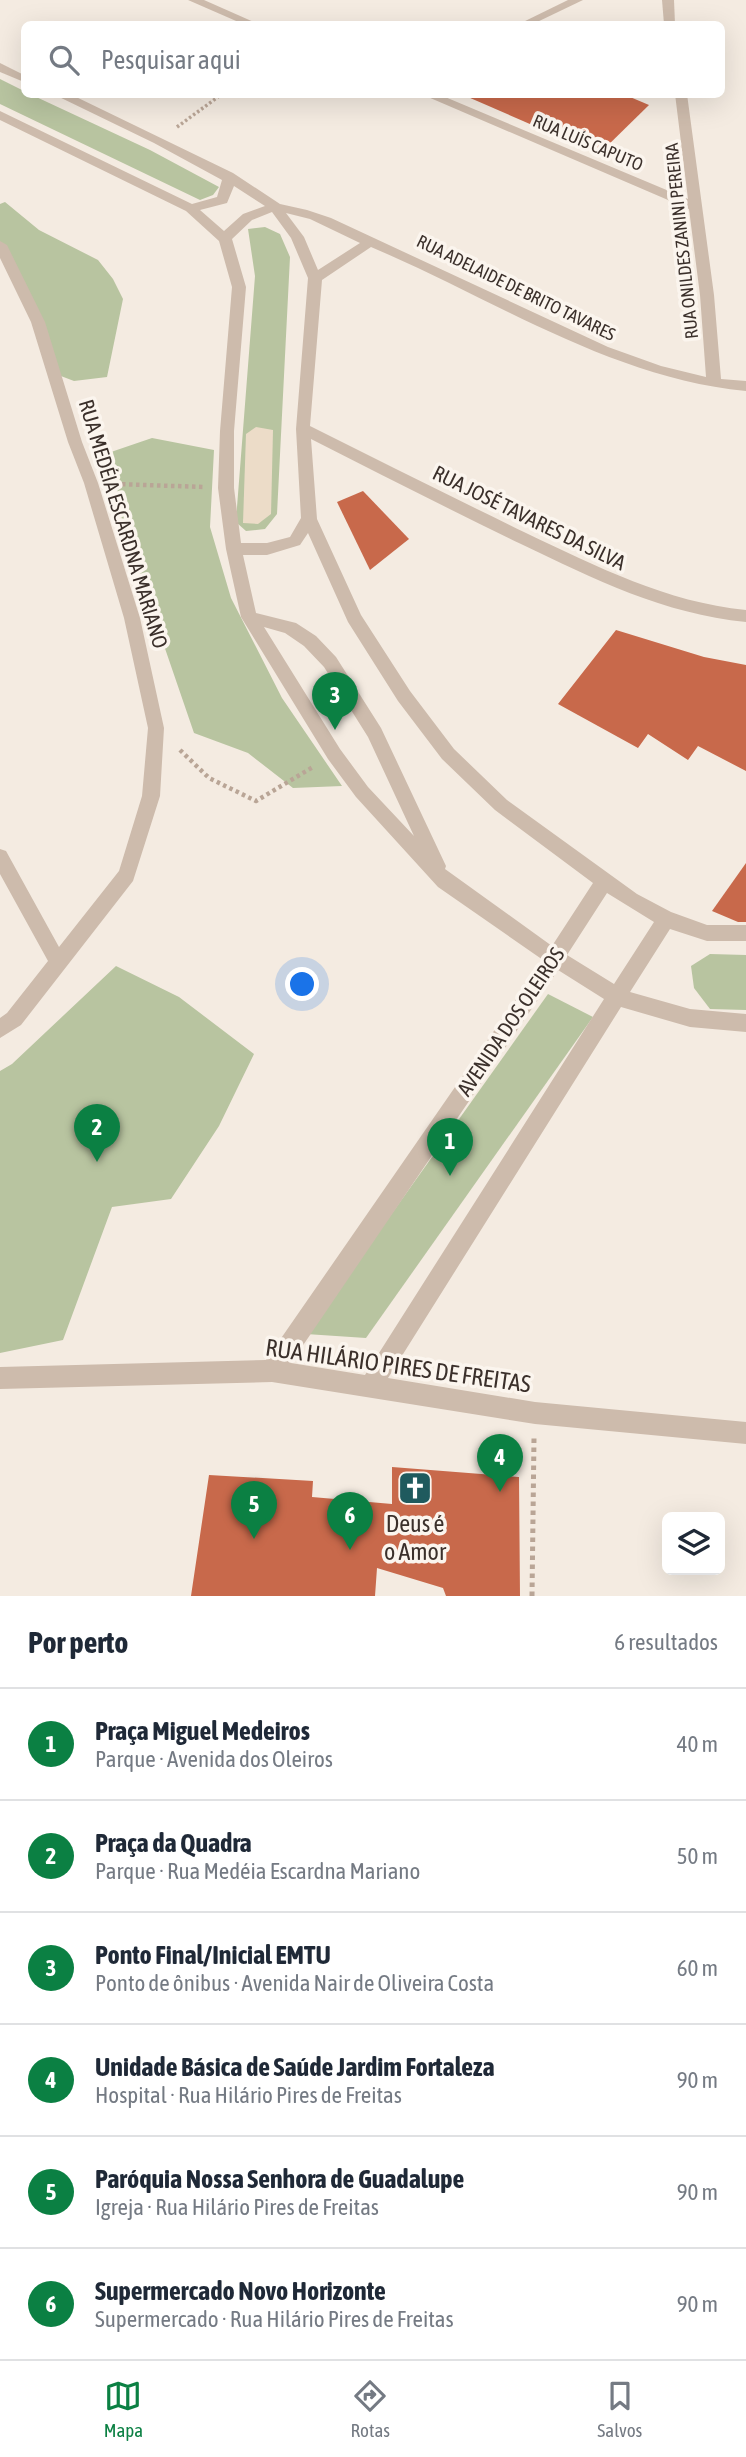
<!DOCTYPE html>
<html lang="pt">
<meta charset="utf-8">
<style>
:root{--surface:#fff;--page:#f6f6f7;--text:#1f2937;--muted:#747a83;--line:#e0e1e3;--accent:#0b8043}
body{margin:0;font-family:"Asap Condensed",sans-serif;background:var(--page);color:var(--text)}
.controls{position:absolute;right:21px;bottom:21px;display:grid;overflow:hidden;border-radius:10px;box-shadow:0 7px 28px #0002}
.controls button{width:63px;height:63px;display:grid;place-items:center;padding:0;border:0;border-bottom:2px solid var(--line);background:var(--surface);color:var(--text);font:35px sans-serif}
.you{position:absolute;left:303px;top:985px;width:24px;height:24px;margin:-18px;border:5px solid #fff;border-radius:50%;background:#1a73e8;box-shadow:0 0 0 10px #1a73e833}
.badge{display:grid;place-items:center;width:46px;height:46px;border-radius:50%;background:var(--accent);color:#fff;font-size:23px;font-weight:700}
.pin{position:absolute;translate:-50% -58px;filter:drop-shadow(0 2px 4px #0008)}
.pin::after{content:'';position:absolute;top:37px;width:24px;height:21px;background:inherit;clip-path:polygon(0 0,100% 0,50% 100%)}
.list{margin:0;padding:0;list-style:none}
h2{display:flex;justify-content:space-between;align-items:center;height:91px;margin:0;padding:0 28px;font-size:30px}
h2 small{font-size:23px;font-weight:400;color:var(--muted)}
.list li{display:grid;grid-template-columns:46px 1fr auto;gap:21px;align-items:center;box-sizing:border-box;height:112px;padding:0 28px;border-top:2px solid var(--line)}
.list b{display:block;font-size:26px;white-space:nowrap}
.list p{margin:0;font-size:23px;white-space:nowrap;color:var(--muted)}
.list em{font-size:23px;font-style:normal;color:var(--muted)}
.icon{flex:none;width:38px;height:38px;fill:none;stroke:currentColor;stroke-width:2;stroke-linecap:round;stroke-linejoin:round}
.map{position:relative;flex:none;width:746px;height:1596px;overflow:hidden}
.search{position:absolute;background:var(--surface);box-shadow:0 7px 28px #0002;left:21px;right:21px;top:21px;height:77px;display:flex;align-items:center;gap:18px;box-sizing:border-box;padding:0 24px;border-radius:10px;color:var(--muted);font-size:26px}
.sheet{height:763px;background:var(--surface)}
nav{display:flex;justify-content:space-around;align-items:center;box-sizing:border-box;height:98px;border-top:2px solid var(--line);background:var(--surface);font-size:19px;color:var(--muted)}
nav a{display:grid;justify-items:center;gap:4px}
nav .on{color:var(--accent)}
.map>svg:first-child{display:block}
.green{fill:#b8c4a0}
.plaza{fill:#ecdcc8}
.building{fill:#c8694b}
.lines{fill:none;stroke-linecap:round;stroke-linejoin:round}
.path-far2{stroke:#b9a596;stroke-width:3.5;stroke-dasharray:2.5 2.5;stroke-linecap:butt}
.path-far1{stroke:#b9a596;stroke-width:4.5;stroke-dasharray:3.5 3.5;stroke-linecap:butt}
.path{stroke:#b9a596;stroke-width:5;stroke-dasharray:4.5 4.5;stroke-linecap:butt}
.minor{fill:#cdbbac;fill-rule:evenodd}
.labels{text-anchor:middle;stroke-width:7;stroke-linejoin:round;paint-order:stroke}
.far-street-label{font-size:18px;fill:#3b302b;stroke:#fbf5ee}
.street-label{font-size:21px;fill:#3b302b;stroke:#fbf5ee}
.near-street-label{font-size:24px;fill:#3b302b;stroke:#fbf5ee}
.near-poi-label{font-size:24px;fill:#3b302b;stroke:#fbf5ee}
</style>
<div class="map">
<svg width="746" height="1596" viewBox="0 0 746 1596">
<rect width="100%" height="100%" fill="#f4ebe1"/>
<g class="green">
<path d="M0,79L24,91V94L32,95L150,150L219,187L213,195L200,200L0,104Z"/>
<path d="M5,202L39,230L98,260L113,279L123,299L107,377L74,381L53,373L0,245V204Z"/>
<path d="M265,227L280,234L290,257L277,514L265,529L246,531L237,523V507L255,276L248,229Z"/>
<path d="M152,438L214,450L210,527L231,598L282,698L342,786L293,788L248,753L194,733L123,526L111,452Z"/>
<path d="M710,954L746,955V1010L710,1009L694,988L691,966Z"/>
<path d="M116,966L179,997L254,1054L219,1126L171,1199L112,1207L63,1340L0,1353V1071L12,1064Z"/>
<path d="M548,994L593,1017L366,1338L306,1334Z"/>
</g>
<path class="plaza" d="M256,427L273,430L271,514L258,524L243,523L246,434Z"/>
<g class="building">
<path d="M461,94H623L649,105L599,154Z"/>
<path d="M363,491L409,539L370,570L337,502Z"/>
<path d="M616,630L704,657L746,665V771L698,746L688,760L648,734L638,748L558,704Z"/>
<path d="M746,863V922H738L712,911Z"/>
<path d="M392,1467L519,1477L520,1596H446L443,1588L377,1568L375,1596H191L209,1475L313,1481L312,1497L392,1504Z"/>
</g>
<g class="lines">
<path class="path-far2" d="M177,127L222,94"/>
<g class="path-far1">
<path d="M115,484L204,487"/>
<path d="M180,750L209,778L256,801L313,767"/>
</g>
<path class="path" d="M532,1596L534,1438"/>
<g class="minor">
<path d="M188,0H204L258,24H243Z"/>
<path d="M568,0H583L533,24H519Z"/>
<path d="M662,0H674L675,24H664Z"/>
<path d="M0,63L24,75V82L0,72Z"/>
<path d="M53,94H70L233,173L280,204L307,210L331,218L608,347L661,366L706,377L700,295L689,209L421,94H438L688,199L675,94H687L714,295L721,379L746,381V391C611,378 494,299 371,247L322,280L310,426C382,462 454,498 526,533C598,567 666,602 746,610V622C664,614 594,579 521,544C451,510 381,475 311,439L317,519L361,615L410,691L454,749L507,800L637,894L671,912L707,925H746V941H707L670,929L630,992L690,1009L746,1014V1032L690,1027L621,1007L388,1378L535,1402L746,1422V1444L535,1424L272,1382L0,1389V1367L266,1360L543,960L438,887L356,797L328,759L241,617L226,549L218,488L220,431L232,287L219,241L186,211L0,120V111L192,204L217,197L222,180L154,143ZM234,186L265,206L243,214L224,231L200,210L227,203ZM272,212L291,238L308,278L296,429L301,518L290,537L267,543H241L234,488V431L246,287L232,239L252,220ZM286,213L310,219L360,243L318,270L304,237ZM308,533L348,622L398,701L442,759L495,810L593,883L552,946L445,869L446,866L381,728L336,657L316,636L296,623L256,613L243,555H267L300,545ZM264,627L285,633L304,646L324,667L368,737L414,836L368,787L340,749ZM607,893L654,922L614,984L567,955ZM558,970L604,999L365,1375L291,1363Z"/>
<path d="M0,241L7,245L45,322L82,442L98,483L140,618L164,728L160,796L133,881L21,1025L0,1038V1018L7,1013L48,961L0,874V849L6,851L59,947L119,871L142,796L148,728L124,618L84,483L68,442L31,322L0,258Z"/>
</g>
</g>
<defs>
<g id="church-square" transform="scale(1.75)"><rect x="-9" y="-9" width="18" height="18" rx="4" fill="#1f5a5e" stroke="#fbf5ee"/><path d="M-1.2-6h2.4v3.5h3.3v2.4h-3.3V6h-2.4V-.1h-3.3v-2.4h3.3Z" fill="#fff"/></g>
</defs>
<g fill-rule="evenodd">
<use href="#church-square" x="415" y="1488"/>
</g>
<g class="labels">
<g class="far-street-label">
<text transform="translate(588 143) rotate(23)" y="6">RUA LUÍS CAPUTO</text>
<text transform="translate(682 241) rotate(-96)" y="6">RUA ONILDES ZANINI PEREIRA</text>
<text transform="translate(516 288) rotate(26)" y="6">RUA ADELAIDE DE BRITO TAVARES</text>
</g>
<g class="street-label">
<text transform="translate(529 518) rotate(26)" y="7">RUA JOSÉ TAVARES DA SILVA</text>
<text transform="translate(123 524) rotate(73)" y="7">RUA MEDÉIA ESCARDNA MARIANO</text>
<text transform="translate(511 1022) rotate(-56)" y="7">AVENIDA DOS OLEIROS</text>
</g>
<g class="near-street-label">
<text transform="translate(398 1366) rotate(8)" y="8">RUA HILÁRIO PIRES DE FREITAS</text>
</g>
<g class="near-poi-label">
<text x="415" y="1532">Deus é<tspan x="415" dy="28">o Amor</tspan></text>
</g>
</g>
</svg>
<div class="controls">
<button><svg class="icon" aria-label="layers" viewBox="0 0 24 24"><path d="M12 4l9 5-9 5-9-5zM3 14l9 5 9-5"/></svg></button>
</div>
<div class="you"></div>
<div class="pin badge" style="left:450px;top:1176px">1</div>
<div class="pin badge" style="left:97px;top:1162px">2</div>
<div class="pin badge" style="left:335px;top:730px">3</div>
<div class="pin badge" style="left:500px;top:1492px">4</div>
<div class="pin badge" style="left:254px;top:1539px">5</div>
<div class="pin badge" style="left:350px;top:1550px">6</div>
<div class="search"><svg class="icon" aria-label="search" viewBox="0 0 24 24"><circle cx="10" cy="10" r="6"/><path d="M15 15l6 6"/></svg>Pesquisar aqui</div>
</div>
<section class="sheet">
<h2>Por perto<small>6 resultados</small></h2>
<ul class="list">
<li><span class="badge">1</span><div><b>Praça Miguel Medeiros</b><p>Parque · Avenida dos Oleiros</p></div><em>40 m</em></li>
<li><span class="badge">2</span><div><b>Praça da Quadra</b><p>Parque · Rua Medéia Escardna Mariano</p></div><em>50 m</em></li>
<li><span class="badge">3</span><div><b>Ponto Final/Inicial EMTU</b><p>Ponto de ônibus · Avenida Nair de Oliveira Costa</p></div><em>60 m</em></li>
<li><span class="badge">4</span><div><b>Unidade Básica de Saúde Jardim Fortaleza</b><p>Hospital · Rua Hilário Pires de Freitas</p></div><em>90 m</em></li>
<li><span class="badge">5</span><div><b>Paróquia Nossa Senhora de Guadalupe</b><p>Igreja · Rua Hilário Pires de Freitas</p></div><em>90 m</em></li>
<li><span class="badge">6</span><div><b>Supermercado Novo Horizonte</b><p>Supermercado · Rua Hilário Pires de Freitas</p></div><em>90 m</em></li>
</ul>
</section>
<nav>
<a class="on"><svg class="icon" aria-label="map" viewBox="0 0 24 24"><path d="M3 6l6-2 6 2 6-2v14l-6 2-6-2-6 2zM9 4v14M15 6v14"/></svg>Mapa</a>
<a><svg class="icon" aria-label="directions" viewBox="0 0 24 24"><path d="M12 3l9 9-9 9-9-9zM9 14v-3h6M13 9l2 2-2 2"/></svg>Rotas</a>
<a><svg class="icon" aria-label="saved" viewBox="0 0 24 24"><path d="M7 4h10v16l-5-4-5 4z"/></svg>Salvos</a>
</nav>
